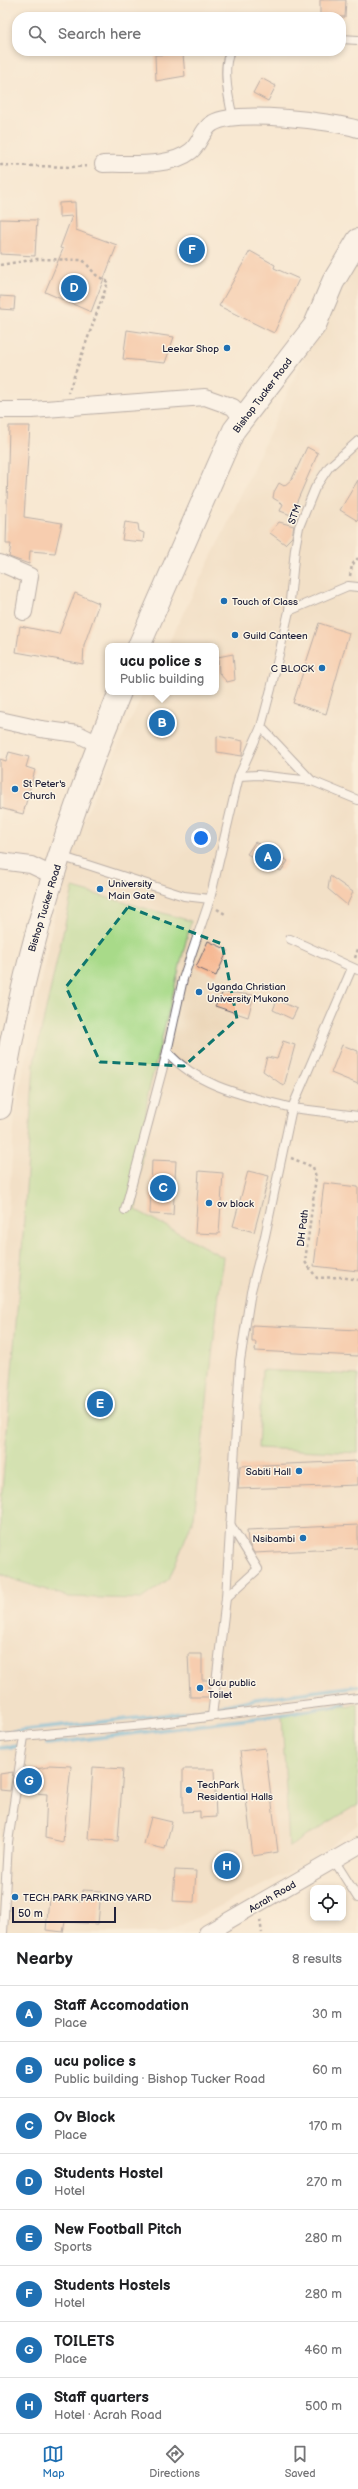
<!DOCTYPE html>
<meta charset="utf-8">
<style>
:root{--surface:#fff;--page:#f6f6f6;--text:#202124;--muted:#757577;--line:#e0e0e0;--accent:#1f6fb2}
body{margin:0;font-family:"Balsamiq Sans",sans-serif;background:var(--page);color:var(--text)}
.controls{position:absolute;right:12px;bottom:12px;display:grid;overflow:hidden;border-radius:8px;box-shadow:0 2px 6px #0003}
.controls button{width:36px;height:36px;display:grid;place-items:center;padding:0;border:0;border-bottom:1px solid var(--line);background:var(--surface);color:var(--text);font:20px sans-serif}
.scale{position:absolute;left:12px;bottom:10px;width:104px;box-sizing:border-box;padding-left:4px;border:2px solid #22223b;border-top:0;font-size:11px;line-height:14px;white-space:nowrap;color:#22223b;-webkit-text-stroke:3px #fcf5e5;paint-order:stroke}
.you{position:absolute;left:201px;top:838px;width:14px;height:14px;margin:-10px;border:3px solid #fff;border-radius:50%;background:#1a73e8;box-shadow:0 0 0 6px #1a73e833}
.badge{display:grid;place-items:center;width:26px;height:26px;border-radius:50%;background:var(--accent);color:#fff;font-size:13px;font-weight:700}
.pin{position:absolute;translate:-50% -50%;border:2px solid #fff;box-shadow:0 1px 4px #0006}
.popup{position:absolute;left:105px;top:643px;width:114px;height:52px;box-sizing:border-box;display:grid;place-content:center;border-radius:8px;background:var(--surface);filter:drop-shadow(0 1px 3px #0005);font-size:13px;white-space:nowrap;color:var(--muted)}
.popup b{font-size:15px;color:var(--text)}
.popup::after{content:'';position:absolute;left:50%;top:100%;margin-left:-8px;border:8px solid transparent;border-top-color:var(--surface)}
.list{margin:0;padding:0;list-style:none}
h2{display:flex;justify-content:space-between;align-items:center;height:52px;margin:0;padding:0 16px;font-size:17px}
h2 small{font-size:13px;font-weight:400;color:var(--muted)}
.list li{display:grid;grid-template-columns:26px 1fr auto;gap:12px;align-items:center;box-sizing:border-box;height:56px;padding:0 16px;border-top:1px solid var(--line)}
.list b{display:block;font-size:15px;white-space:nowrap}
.list p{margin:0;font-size:13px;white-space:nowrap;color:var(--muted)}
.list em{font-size:13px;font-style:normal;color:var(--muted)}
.icon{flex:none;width:22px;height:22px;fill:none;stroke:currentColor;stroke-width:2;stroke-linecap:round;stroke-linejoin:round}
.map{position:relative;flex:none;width:358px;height:1933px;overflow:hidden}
.search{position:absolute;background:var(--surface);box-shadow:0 2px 6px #0003;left:12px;right:12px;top:12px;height:44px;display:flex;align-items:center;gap:10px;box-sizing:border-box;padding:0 14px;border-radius:16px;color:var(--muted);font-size:15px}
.sheet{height:500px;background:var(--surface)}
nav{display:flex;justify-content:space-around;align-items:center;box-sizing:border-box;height:56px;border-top:1px solid var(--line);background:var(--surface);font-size:11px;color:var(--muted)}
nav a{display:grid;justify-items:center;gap:2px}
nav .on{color:var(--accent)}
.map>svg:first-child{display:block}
.built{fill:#ecd7ba}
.green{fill:#a8da89;stroke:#657e62}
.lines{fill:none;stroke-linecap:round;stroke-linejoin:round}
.stream{stroke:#57aad2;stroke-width:4}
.building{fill:#f5ae85}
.service-casing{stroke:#6d6770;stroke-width:10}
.minor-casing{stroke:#6d6770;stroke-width:18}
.secondary-casing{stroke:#6d6770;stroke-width:24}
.path{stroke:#6d6770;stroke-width:2.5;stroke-dasharray:3 3;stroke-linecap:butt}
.service{stroke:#fff;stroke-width:8}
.minor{stroke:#fff;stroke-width:16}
.secondary{stroke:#fff;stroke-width:22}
.marked{fill:none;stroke:#0f766e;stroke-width:3;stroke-dasharray:8 5;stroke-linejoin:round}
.poi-dot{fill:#1f6fb2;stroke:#fcf5e5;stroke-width:1.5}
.labels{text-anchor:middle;stroke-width:3;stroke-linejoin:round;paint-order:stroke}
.poi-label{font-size:10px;fill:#22223b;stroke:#fcf5e5;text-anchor:start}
.street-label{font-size:10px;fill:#22223b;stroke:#fcf5e5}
</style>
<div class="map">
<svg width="358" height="1933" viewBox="0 0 358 1933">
<rect width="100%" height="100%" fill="#fcf5e5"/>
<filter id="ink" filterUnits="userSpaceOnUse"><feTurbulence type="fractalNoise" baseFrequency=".025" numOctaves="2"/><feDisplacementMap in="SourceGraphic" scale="8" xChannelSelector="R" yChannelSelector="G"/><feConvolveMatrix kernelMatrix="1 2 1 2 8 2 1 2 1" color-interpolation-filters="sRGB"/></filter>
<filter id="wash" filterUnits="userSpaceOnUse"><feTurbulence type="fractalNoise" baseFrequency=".012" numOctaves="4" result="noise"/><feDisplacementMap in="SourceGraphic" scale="16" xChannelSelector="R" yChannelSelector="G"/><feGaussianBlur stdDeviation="0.9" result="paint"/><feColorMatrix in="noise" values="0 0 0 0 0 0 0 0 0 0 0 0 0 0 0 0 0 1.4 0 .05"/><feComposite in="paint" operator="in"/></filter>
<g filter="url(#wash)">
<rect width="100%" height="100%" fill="#f8e8d2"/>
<path class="built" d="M358,252V1824L313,1860L166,1933H0V1327L15,1113L63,871L70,847L144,692H216V646H167L225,529L334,292Z"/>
<g class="green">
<path d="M73,888L191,921L148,1094L136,1210L223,1257L194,1517L169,1579L141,1599L69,1597L18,1581L0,1573V1515L22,1251L34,1063Z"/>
<path d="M262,1370L358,1375V1453L258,1448Z"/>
<path d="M358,1704V1804L289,1847L282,1715Z"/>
</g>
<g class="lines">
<g class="stream">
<path d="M0,1733L193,1712L256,1699L358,1686"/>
<path d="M47,1744L282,1715L344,1704"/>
<path d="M0,1748L21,1746"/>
</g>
</g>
<g id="blocks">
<g class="building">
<path d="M320,0H346L345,17H320Z"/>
<path d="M183,54L185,76L156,81L155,55Z"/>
<path d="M261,78L276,86L268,101L253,93Z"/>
<path d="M75,202L76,230L117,245L91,312L45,292L63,249L60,248L72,216L59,217V203Z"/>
<path d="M0,219L37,220L35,256L0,254Z"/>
<path d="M250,251L275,265L274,268L299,279L274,333L219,306Z"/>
<path d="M0,296L15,297L14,310L0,309Z"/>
<path d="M127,330L174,337L165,363L123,359Z"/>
<path d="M9,426H30L24,517L62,523L55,553L30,551L29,564L9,557L11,544H6Z"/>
<path d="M307,447L318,453L291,515L280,511L283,504L273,498L274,492L279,483L284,486L292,479Z"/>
<path d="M358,480V521L340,510Z"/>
<path d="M125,522L138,524L139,531L144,533L143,542L122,540Z"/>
<path d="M279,522L294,526L292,537L285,544L270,533Z"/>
<path d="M75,593L99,603L84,645L83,664L16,652L20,626L59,634Z"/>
<path d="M319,623L349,633L326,714L293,703Z"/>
<path d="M233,654L235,680L227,682L219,673L218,657Z"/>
<path d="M217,736L243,741L242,756L217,752Z"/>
<path d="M9,752L29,757L26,767L35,770L23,814L0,808V759L6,761Z"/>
<path d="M255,842L288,861L281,871L247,854Z"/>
<path d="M330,876L353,892L347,905L328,889Z"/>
<path d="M208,941L228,950L216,976L196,967Z"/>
<path d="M223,992L254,995L248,1017L215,1006Z"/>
<path d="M277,1000L297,1009L292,1019L273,1010Z"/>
<path d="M283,1041L295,1045L284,1086L263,1071L267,1057L277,1059Z"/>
<path d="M342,1045L358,1051V1084L331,1073Z"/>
<path d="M152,1160L176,1161L173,1215L150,1214Z"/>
<path d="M199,1171L223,1173L219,1234L195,1233Z"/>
<path d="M248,1171L269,1176L254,1232L233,1226Z"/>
<path d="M324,1183L358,1187V1271L314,1266Z"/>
<path d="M252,1325L358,1330V1356L255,1351L256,1342H252Z"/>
<path d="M358,1461V1485L238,1489L240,1466Z"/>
<path d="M358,1525V1548L254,1553L248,1542L247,1530Z"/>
<path d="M188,1654H202V1680H209V1697H190Z"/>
<path d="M265,1748L278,1852L253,1856L240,1751Z"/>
<path d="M49,1765L71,1766L63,1842L45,1838L47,1794L21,1792L24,1771L48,1767Z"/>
<path d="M93,1767L123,1769L118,1841L88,1839Z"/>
<path d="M183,1769H214L216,1817L200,1818V1811L183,1812Z"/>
<path d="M13,1772L10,1791L0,1790V1774Z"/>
<path d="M151,1817L172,1822L165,1849L144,1844Z"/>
<path d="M175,1870L196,1871L194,1902L173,1901Z"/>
<path d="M83,1890L101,1891L98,1924L65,1922L63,1932L46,1930L49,1898L83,1901Z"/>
</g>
</g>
</g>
<g filter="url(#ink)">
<use href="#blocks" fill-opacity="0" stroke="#6d6770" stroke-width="1"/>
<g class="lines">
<g class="service-casing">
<g id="service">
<path d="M341,39L358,40"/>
<path d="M231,51C221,65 229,101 233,118"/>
<path d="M289,611L348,586L358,587"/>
<path d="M261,727L312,781"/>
<path d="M239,776L258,775L312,781L358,800"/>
<path d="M60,856L184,896L210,899"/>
<path d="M290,939L358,970"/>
<path d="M352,968L292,1108L358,1116"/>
<path d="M125,1210L167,1052"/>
<path d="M226,1598L258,1569L230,1524"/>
<path d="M212,1716L226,1598L240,1361L251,1291L265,1236L292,1108C247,1096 200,1088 167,1052L183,979L210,899L239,776L261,727L271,689L289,611L295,549L299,527L315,488L329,467L358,441"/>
<path d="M0,1738L145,1725L358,1698"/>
<path d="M334,1860L358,1898"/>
<path d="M3,1933L8,1842L24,1737"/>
</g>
</g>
<g class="minor-casing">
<g id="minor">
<path d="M103,164C129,163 170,168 191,151C200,144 202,129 213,123C237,109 331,121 358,129"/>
<path d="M0,410H32L205,397L233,407L243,420"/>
<path d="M0,563L30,576L24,612"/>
<path d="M0,720L41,729L78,734L98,744"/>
<path d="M0,861L31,865L52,875"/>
<path d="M207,1933L358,1846"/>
</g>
</g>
<g class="secondary-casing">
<g id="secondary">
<path d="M139,646L234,430L315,325L333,282L358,240"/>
<path d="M0,1108C21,964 64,826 120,692"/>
</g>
</g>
<g class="path">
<path d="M0,165L72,167L90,166"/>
<path d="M0,265L37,259L83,260L96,275L108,282L68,393"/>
<path d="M350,576L352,565L358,558"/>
<path d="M217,909L225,914"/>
<path d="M355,958L358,949"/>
<path d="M291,1158L313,1167L316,1177L305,1262L317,1278L340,1277L358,1280"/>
<path d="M260,1920L262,1933"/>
</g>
<use href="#service" class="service"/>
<use href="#minor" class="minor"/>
<use href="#secondary" class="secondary"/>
</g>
</g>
<path d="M0 0H358V1933H0ZM128,907L222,944L237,1019L184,1066L100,1062L66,987Z" fill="#f8e8d2" fill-opacity=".55" fill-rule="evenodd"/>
<path class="marked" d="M128,907L222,944L237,1019L184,1066L100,1062L66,987Z"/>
<g class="poi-dot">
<circle cx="227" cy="348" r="4"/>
<circle cx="224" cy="601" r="4"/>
<circle cx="235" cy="635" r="4"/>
<circle cx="322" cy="668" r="4"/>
<circle cx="15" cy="789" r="4"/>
<circle cx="100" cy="889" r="4"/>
<circle cx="199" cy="992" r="4"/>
<circle cx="209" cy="1203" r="4"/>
<circle cx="299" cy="1471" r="4"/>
<circle cx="303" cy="1538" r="4"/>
<circle cx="200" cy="1688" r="4"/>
<circle cx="189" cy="1790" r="4"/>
<circle cx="15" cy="1897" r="4"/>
</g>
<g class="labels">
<g class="poi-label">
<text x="219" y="352" text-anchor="end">Leekar Shop</text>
<text x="232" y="605">Touch of Class</text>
<text x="243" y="639">Guild Canteen</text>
<text x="314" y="672" text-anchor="end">C BLOCK</text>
<text x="23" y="787">St Peter's<tspan x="23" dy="12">Church</tspan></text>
<text x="108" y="887">University<tspan x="108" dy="12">Main Gate</tspan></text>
<text x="207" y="990">Uganda Christian<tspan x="207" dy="12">University Mukono</tspan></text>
<text x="217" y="1207">ov block</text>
<text x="291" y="1475" text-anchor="end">Sabiti Hall</text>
<text x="295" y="1542" text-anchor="end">Nsibambi</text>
<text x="208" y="1686">Ucu public<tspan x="208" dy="12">Toilet</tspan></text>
<text x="197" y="1788">TechPark<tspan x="197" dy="12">Residential Halls</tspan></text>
<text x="23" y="1901">TECH PARK PARKING YARD</text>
</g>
<g class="street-label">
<text transform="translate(262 395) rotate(-53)" y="4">Bishop Tucker Road</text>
<text transform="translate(294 514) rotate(-70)" y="4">STM</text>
<text transform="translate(44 908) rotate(-73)" y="4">Bishop Tucker Road</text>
<text transform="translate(302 1228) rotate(-83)" y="4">DH Path</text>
<text transform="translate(272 1896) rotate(-30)" y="4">Acrah Road</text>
</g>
</g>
</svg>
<div class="controls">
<button><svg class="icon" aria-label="locate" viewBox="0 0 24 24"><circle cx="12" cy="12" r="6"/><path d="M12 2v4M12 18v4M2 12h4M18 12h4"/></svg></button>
</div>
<div class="scale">50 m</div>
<div class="you"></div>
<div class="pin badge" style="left:268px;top:857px">A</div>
<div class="pin badge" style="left:162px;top:723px">B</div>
<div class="popup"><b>ucu police s</b>Public building</div>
<div class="pin badge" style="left:163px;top:1188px">C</div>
<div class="pin badge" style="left:74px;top:288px">D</div>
<div class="pin badge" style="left:100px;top:1404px">E</div>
<div class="pin badge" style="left:192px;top:250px">F</div>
<div class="pin badge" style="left:29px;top:1781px">G</div>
<div class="pin badge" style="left:227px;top:1866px">H</div>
<div class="search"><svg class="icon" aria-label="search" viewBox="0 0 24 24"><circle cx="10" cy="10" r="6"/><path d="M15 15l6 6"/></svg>Search here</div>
</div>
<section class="sheet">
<h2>Nearby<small>8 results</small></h2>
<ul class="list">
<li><span class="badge">A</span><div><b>Staff Accomodation</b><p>Place</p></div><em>30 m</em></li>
<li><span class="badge">B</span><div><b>ucu police s</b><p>Public building · Bishop Tucker Road</p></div><em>60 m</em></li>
<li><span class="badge">C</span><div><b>Ov Block</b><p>Place</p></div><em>170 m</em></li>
<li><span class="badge">D</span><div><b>Students Hostel</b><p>Hotel</p></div><em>270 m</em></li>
<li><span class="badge">E</span><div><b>New Football Pitch</b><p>Sports</p></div><em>280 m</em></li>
<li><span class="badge">F</span><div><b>Students Hostels</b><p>Hotel</p></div><em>280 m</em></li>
<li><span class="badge">G</span><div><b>TOILETS</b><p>Place</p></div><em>460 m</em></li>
<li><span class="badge">H</span><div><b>Staff quarters</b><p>Hotel · Acrah Road</p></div><em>500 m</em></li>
</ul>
</section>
<nav>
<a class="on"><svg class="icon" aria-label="map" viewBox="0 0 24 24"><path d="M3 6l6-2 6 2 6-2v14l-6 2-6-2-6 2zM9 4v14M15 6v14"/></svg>Map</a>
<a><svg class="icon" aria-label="directions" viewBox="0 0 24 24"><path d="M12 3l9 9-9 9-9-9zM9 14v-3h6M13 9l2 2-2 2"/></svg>Directions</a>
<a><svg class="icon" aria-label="saved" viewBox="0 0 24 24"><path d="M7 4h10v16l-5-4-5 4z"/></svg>Saved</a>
</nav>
